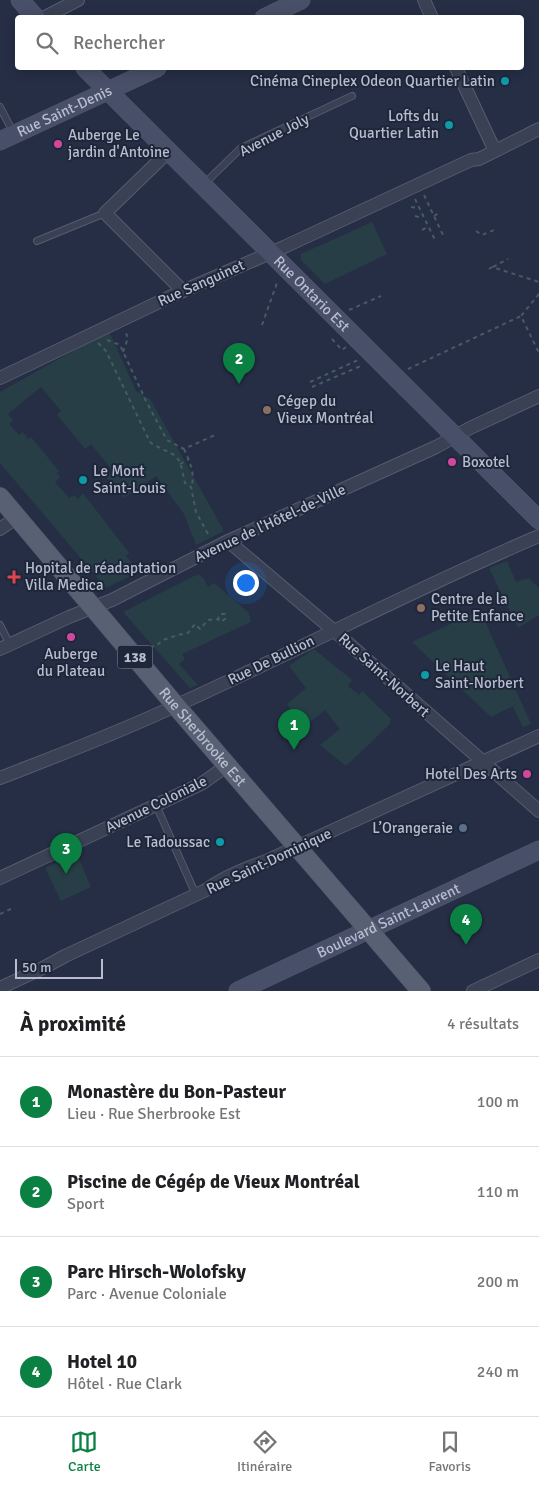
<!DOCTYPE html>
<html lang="fr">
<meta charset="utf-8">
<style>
:root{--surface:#fff;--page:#f6f6f6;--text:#202124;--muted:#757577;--line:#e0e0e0;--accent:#0b8043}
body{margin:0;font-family:Signika,sans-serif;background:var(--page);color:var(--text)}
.scale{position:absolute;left:15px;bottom:12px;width:88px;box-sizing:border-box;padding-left:5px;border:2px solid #b7bdce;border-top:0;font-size:14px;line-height:18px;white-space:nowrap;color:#b7bdce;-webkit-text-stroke:4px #1e263a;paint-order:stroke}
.you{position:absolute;left:245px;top:582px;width:18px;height:18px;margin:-12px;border:4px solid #fff;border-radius:50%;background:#1a73e8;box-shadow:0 0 0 8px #1a73e833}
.badge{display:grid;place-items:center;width:32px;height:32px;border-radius:50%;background:var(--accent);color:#fff;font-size:16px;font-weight:700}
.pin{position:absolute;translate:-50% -41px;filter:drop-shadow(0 1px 2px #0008)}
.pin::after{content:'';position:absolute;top:26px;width:18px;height:15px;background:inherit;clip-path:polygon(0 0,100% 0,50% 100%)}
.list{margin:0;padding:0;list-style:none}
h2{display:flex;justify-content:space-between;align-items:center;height:65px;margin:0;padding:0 20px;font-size:21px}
h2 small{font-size:16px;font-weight:400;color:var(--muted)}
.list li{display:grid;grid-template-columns:32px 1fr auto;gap:15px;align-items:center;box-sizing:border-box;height:90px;padding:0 20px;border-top:1px solid var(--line)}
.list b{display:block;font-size:19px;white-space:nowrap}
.list p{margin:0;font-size:16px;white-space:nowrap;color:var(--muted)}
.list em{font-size:16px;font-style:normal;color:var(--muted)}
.icon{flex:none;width:28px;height:28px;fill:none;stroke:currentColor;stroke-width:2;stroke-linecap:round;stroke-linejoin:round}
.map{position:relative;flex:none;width:539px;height:991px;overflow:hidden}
.search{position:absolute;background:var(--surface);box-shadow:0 2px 12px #0003;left:15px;right:15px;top:15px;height:55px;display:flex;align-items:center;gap:12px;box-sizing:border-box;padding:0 18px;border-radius:5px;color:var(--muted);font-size:19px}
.sheet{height:425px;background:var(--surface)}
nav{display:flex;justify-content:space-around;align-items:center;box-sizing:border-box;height:70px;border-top:1px solid var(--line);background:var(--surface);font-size:14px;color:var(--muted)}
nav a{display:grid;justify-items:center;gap:2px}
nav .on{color:var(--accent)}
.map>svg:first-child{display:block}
.green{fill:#273e46}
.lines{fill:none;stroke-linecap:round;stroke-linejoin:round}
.lane-casing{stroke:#555c6f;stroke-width:8}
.street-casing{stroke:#555c6f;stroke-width:14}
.secondary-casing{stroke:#555c6f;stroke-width:19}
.primary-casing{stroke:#434a5e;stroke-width:20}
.path{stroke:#465b62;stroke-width:2;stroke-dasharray:4 4;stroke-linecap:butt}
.lane{stroke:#3a4154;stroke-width:6}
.street{stroke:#3a4154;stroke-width:12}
.secondary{stroke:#484f68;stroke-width:18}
.primary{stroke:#586074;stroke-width:19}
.culture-dot{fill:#0f9aa8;stroke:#1e263a;stroke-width:2}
.hotel-dot{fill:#d1479c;stroke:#1e263a;stroke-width:2}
.education-dot{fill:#8d6e63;stroke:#1e263a;stroke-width:2}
.health-dot{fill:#e0444e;stroke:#1e263a;stroke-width:2}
.service-dot{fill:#5c6f8a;stroke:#1e263a;stroke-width:2}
.labels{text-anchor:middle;stroke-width:4;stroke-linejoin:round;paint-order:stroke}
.shield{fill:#1e263a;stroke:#8990a2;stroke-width:1}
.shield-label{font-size:14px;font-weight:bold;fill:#b7bdce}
.poi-label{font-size:15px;fill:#b7bdce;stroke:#1e263a;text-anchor:start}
.street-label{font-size:15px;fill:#b7bdce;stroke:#1e263a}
</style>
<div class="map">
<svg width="539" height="991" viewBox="0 0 539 991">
<rect width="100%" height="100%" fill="#252e45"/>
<g class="green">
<path d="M372,222L387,254L325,284L301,260V254Z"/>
<path d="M109,331L136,391L150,399L224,531L196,545L184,514L156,476L124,498L106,477L113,471L91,444L85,449L57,415L61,411L41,387L8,414L13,420L9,424L19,435L23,432L28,439L31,437L59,471L57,473L60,477L55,482L69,498L74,495L78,499L83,493L129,553L126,556L136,568L139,565L143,570L106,588L0,463V392Z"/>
<path d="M507,561L516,582L529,578L539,588V615L518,628L489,568Z"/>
<path d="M198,574L204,579L208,587L214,583L249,613L251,622L182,654L185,659L179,664L198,685L190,688L123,612Z"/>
<path d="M480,610L531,724L523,727L513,707L517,704L491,717L412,642Z"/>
<path d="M314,649L352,680L348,686L359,695L362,691L391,719L389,725L346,766L320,745L340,729L325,710L305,726L287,704L306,688L289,666Z"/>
<path d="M77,854L91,887L61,901L45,868Z"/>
</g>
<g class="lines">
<g class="lane-casing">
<g id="lane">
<path d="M0,107L13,132"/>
<path d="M204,184L241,148L352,96"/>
<path d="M37,241L105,213"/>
<path d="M0,625L10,645"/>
<path d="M156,805L196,895"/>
</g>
</g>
<g class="street-casing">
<g id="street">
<path d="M424,0L432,18"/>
<path d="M43,18L78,0"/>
<path d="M456,68L495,151"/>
<path d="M169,151L105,213L183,291"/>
<path d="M0,378L178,293L284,247L471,160L479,159L539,129"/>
<path d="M0,529L17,517"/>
<path d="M228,541L339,635L539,811"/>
<path d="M0,649L69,617L112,600L224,543L436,447L470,428L539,396"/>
<path d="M0,778C59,755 118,733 175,706C297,651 416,588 539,536"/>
<path d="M0,878L201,784L228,765"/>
<path d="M0,988L43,968L65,956L206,890C223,877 246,868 266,861L539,736"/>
<path d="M473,991L539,960"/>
</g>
</g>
<g class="secondary-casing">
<g id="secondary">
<path d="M20,0L36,18"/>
<path d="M264,18L301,0"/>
<path id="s1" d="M85,68L539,520"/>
<path id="s2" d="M0,141L157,68"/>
<path id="s3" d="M238,991L539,850"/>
</g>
</g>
<g class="primary-casing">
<g id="primary">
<path id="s4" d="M0,497L176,706L421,991"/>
</g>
</g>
<g class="path">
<path d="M424,195L443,235"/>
<path d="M415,199L435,240"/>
<path d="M411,207L418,208"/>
<path d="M415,216L422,218"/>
<path d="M434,216L439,213"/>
<path d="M422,230L428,227"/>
<path d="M476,231L482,235L494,230"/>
<path d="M493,267L508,259"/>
<path d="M489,269L492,267L539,282"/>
<path d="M539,294L521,316L539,353"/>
<path d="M349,310L381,296"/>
<path d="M262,325L278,280"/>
<path d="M332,339L342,350L346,347"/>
<path d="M107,340L120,345L147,403L167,440L184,449L215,435"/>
<path d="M98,343L106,351L150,442C158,449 172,451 178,459C182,465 183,476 185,483L191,487L196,512L209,536"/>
<path d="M123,352L128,338L125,331"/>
<path d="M408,369L521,316"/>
<path d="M310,382L358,360"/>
<path d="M312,387L363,365"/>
<path d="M184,449C189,460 196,474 191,487"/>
<path d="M180,464L189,459"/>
<path d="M150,647L156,646L163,640L178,635L188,633L195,624L200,629L208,620L218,619L221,622L225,619V614H220L218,619"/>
<path d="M0,914L11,909"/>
</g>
<use href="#lane" class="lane"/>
<use href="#street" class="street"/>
<use href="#secondary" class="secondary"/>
<use href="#primary" class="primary"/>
</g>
<g class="culture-dot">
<circle cx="505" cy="81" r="5"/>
<circle cx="449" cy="125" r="5"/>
<circle cx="83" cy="480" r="5"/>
<circle cx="425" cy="675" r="5"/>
<circle cx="220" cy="842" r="5"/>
</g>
<g class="hotel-dot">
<circle cx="58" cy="144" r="5"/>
<circle cx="452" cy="462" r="5"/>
<circle cx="71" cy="637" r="5"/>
<circle cx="527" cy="774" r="5"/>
</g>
<g class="education-dot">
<circle cx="267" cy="410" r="5"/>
<circle cx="421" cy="608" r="5"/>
</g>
<path class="health-dot" d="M11.5 569.5h5v5h5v5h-5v5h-5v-5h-5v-5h5z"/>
<circle class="service-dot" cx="463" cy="828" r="5"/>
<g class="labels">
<rect class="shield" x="117.5" y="645.5" width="35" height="23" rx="4"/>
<g class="shield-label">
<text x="135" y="662">138</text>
</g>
<g class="poi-label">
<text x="495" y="86" text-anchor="end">Cinéma Cineplex Odeon Quartier Latin</text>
<text x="439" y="121" text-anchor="end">Lofts du<tspan x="439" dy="17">Quartier Latin</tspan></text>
<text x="68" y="140">Auberge Le<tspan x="68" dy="17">jardin d'Antoine</tspan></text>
<text x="277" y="406">Cégep du<tspan x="277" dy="17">Vieux Montréal</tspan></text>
<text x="462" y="467">Boxotel</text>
<text x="93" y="476">Le Mont<tspan x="93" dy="17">Saint-Louis</tspan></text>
<text x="25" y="573">Hopital de réadaptation<tspan x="25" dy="17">Villa Medica</tspan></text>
<text x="431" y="604">Centre de la<tspan x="431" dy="17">Petite Enfance</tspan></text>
<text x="71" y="659" text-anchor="middle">Auberge<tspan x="71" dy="17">du Plateau</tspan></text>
<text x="435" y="671">Le Haut<tspan x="435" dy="17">Saint-Norbert</tspan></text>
<text x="517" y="779" text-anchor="end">Hotel Des Arts</text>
<text x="453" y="833" text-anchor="end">L’Orangeraie</text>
<text x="210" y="847" text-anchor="end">Le Tadoussac</text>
</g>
<g class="street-label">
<text dy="5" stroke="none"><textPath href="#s2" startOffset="71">Rue Saint-Denis</textPath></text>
<text transform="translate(274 135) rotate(-27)" y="5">Avenue Joly</text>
<text transform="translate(201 283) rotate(-24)" y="5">Rue Sanguinet</text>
<text dy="5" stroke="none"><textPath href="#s1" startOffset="320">Rue Ontario Est</textPath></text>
<text transform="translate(270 523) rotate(-25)" y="5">Avenue de l'Hôtel-de-Ville</text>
<text transform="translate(271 660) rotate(-26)" y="5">Rue De Bullion</text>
<text transform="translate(384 675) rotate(42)" y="5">Rue Saint-Norbert</text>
<text dy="5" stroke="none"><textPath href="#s4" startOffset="314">Rue Sherbrooke Est</textPath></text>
<text transform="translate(156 804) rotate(-26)" y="5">Avenue Coloniale</text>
<text transform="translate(269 861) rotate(-25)" y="5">Rue Saint-Dominique</text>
<text dy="5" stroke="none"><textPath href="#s3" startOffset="166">Boulevard Saint-Laurent</textPath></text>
</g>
</g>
</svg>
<div class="scale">50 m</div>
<div class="you"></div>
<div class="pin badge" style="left:294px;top:750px">1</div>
<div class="pin badge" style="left:239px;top:384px">2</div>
<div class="pin badge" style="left:66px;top:874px">3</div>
<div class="pin badge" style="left:466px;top:945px">4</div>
<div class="search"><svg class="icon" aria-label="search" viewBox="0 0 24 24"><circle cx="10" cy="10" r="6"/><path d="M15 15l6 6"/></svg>Rechercher</div>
</div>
<section class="sheet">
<h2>À proximité<small>4 résultats</small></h2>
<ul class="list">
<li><span class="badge">1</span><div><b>Monastère du Bon-Pasteur</b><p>Lieu · Rue Sherbrooke Est</p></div><em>100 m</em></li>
<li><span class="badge">2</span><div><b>Piscine de Cégép de Vieux Montréal</b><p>Sport</p></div><em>110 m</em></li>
<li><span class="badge">3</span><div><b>Parc Hirsch-Wolofsky</b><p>Parc · Avenue Coloniale</p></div><em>200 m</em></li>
<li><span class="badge">4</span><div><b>Hotel 10</b><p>Hôtel · Rue Clark</p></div><em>240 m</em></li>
</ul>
</section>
<nav>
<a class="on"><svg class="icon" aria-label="map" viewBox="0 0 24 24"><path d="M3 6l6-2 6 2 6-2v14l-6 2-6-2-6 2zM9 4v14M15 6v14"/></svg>Carte</a>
<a><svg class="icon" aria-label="directions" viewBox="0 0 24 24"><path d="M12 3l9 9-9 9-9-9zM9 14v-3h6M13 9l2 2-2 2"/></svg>Itinéraire</a>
<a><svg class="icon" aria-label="saved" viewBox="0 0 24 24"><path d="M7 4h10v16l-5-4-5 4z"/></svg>Favoris</a>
</nav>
